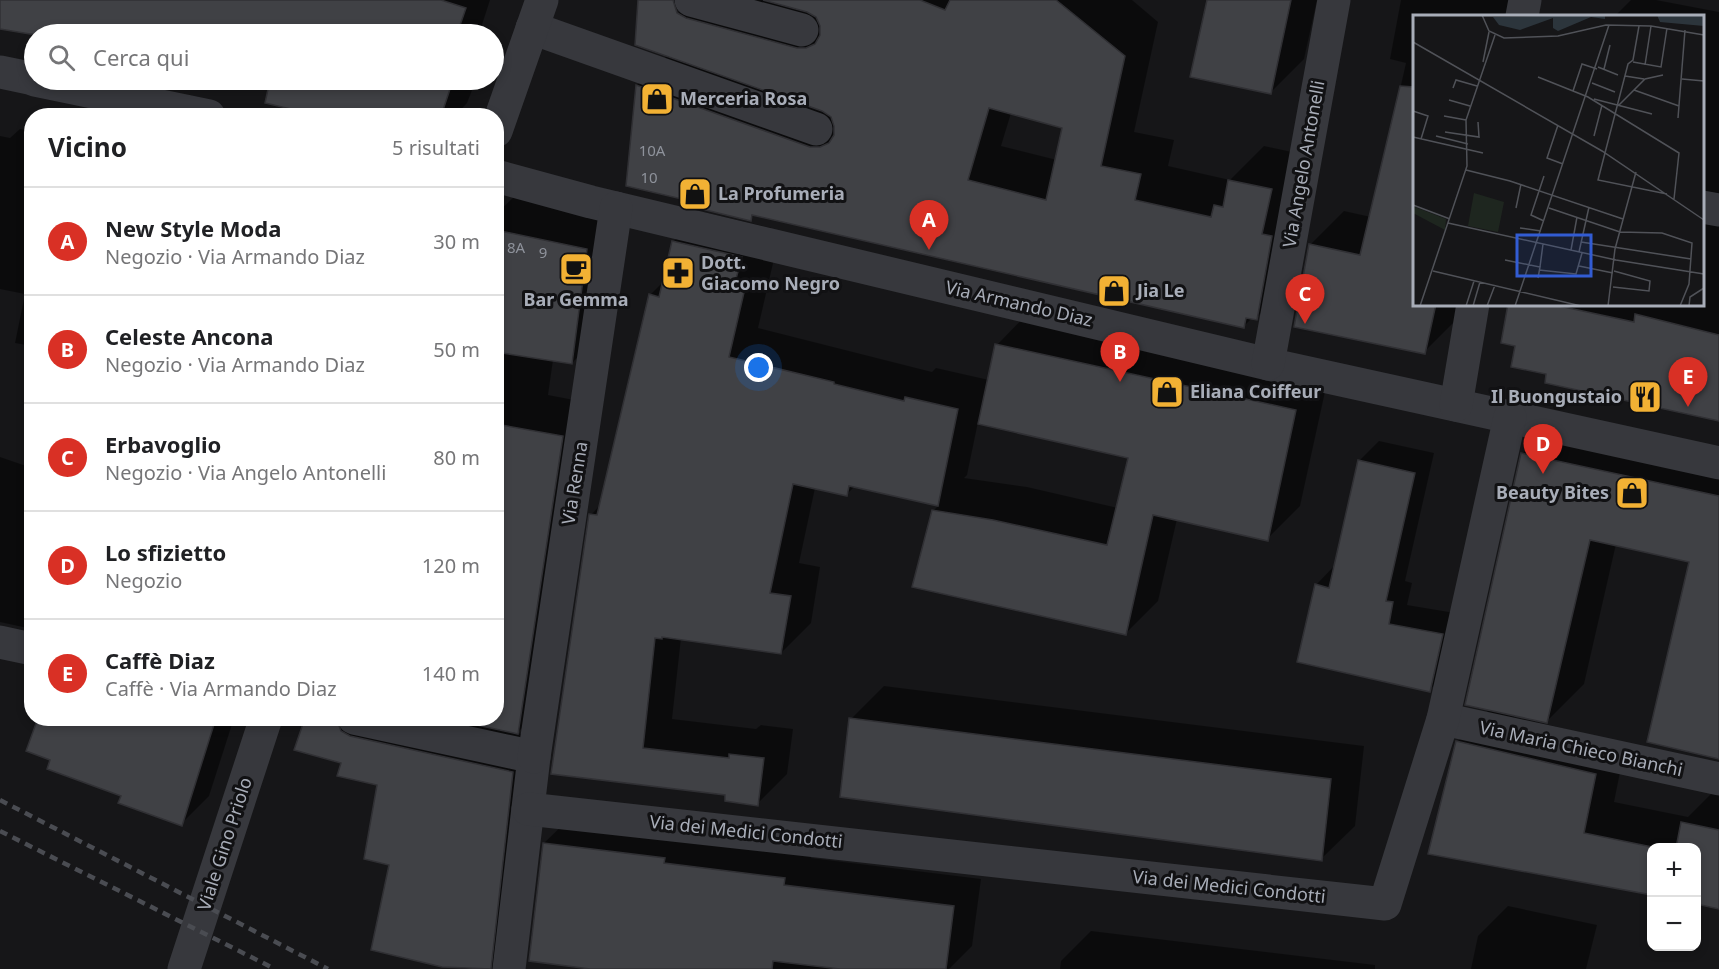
<!DOCTYPE html>
<html lang="it">
<meta charset="utf-8">
<style>
:root{--surface:#fff;--page:#f2f2f2;--text:#202124;--muted:#757577;--line:#e0e0e0;--accent:#d93025}
body{margin:0;font-family:"Noto Sans",sans-serif;background:var(--page);color:var(--text)}
.controls{position:absolute;right:18px;bottom:18px;display:grid;overflow:hidden;border-radius:12px;box-shadow:0 3px 9px #0003}
.controls button{width:54px;height:54px;display:grid;place-items:center;padding:0;border:0;border-bottom:2px solid var(--line);background:var(--surface);color:var(--text);font:30px sans-serif}
.you{position:absolute;left:759px;top:368px;width:21px;height:21px;margin:-15px;border:4px solid #fff;border-radius:50%;background:#1a73e8;box-shadow:0 0 0 9px #1a73e833}
.badge{display:grid;place-items:center;width:39px;height:39px;border-radius:50%;background:var(--accent);color:#fff;font-size:20px;font-weight:700}
.pin{position:absolute;translate:-50% -50px;filter:drop-shadow(0 2px 3px #0008)}
.pin::after{content:'';position:absolute;top:32px;width:21px;height:18px;background:inherit;clip-path:polygon(0 0,100% 0,50% 100%)}
.list{margin:0;padding:0;list-style:none}
h2{display:flex;justify-content:space-between;align-items:center;height:78px;margin:0;padding:0 24px;font-size:26px}
h2 small{font-size:20px;font-weight:400;color:var(--muted)}
.list li{display:grid;grid-template-columns:39px 1fr auto;gap:18px;align-items:center;box-sizing:border-box;height:108px;padding:0 24px;border-top:2px solid var(--line)}
.list b{display:block;font-size:22px;white-space:nowrap}
.list p{margin:0;font-size:20px;white-space:nowrap;color:var(--muted)}
.list em{font-size:20px;font-style:normal;color:var(--muted)}
.icon{flex:none;width:33px;height:33px;fill:none;stroke:currentColor;stroke-width:2;stroke-linecap:round;stroke-linejoin:round}
.map{position:relative;flex:none;width:1719px;height:969px;overflow:hidden}
.search{position:absolute;background:var(--surface);box-shadow:0 3px 9px #0003;left:24px;top:24px;width:480px;height:66px;display:flex;align-items:center;gap:15px;box-sizing:border-box;padding:0 21px;border-radius:33px;color:var(--muted);font-size:22px}
.panel{position:absolute;background:var(--surface);box-shadow:0 3px 9px #0003;left:24px;top:108px;width:480px;height:618px;border-radius:24px}
.map>svg:first-child{display:block}
.shadow{fill:#0007;fill-rule:evenodd}
.building{fill:#404145;stroke:#303034;stroke-width:1.5;fill-rule:evenodd}
.lines{fill:none;stroke-linecap:round;stroke-linejoin:round}
.street{stroke:#37383d;stroke-width:33}
.rail{stroke:#4a4c52;stroke-width:4.5;stroke-dasharray:8 6;stroke-linecap:butt}
.labels{text-anchor:middle;stroke-width:6;stroke-linejoin:round;paint-order:stroke}
.number-label{font-size:15px;fill:#8e929b}
.poi-label{font-size:18px;font-weight:bold;fill:#a8adb8;stroke:#111113;text-anchor:start}
.street-label{font-size:18px;fill:#a8adb8;stroke:#111113}
.inset-road{fill:none;stroke:#505258;stroke-width:1.5}
.view{fill:#325cd3;fill-opacity:0.15;stroke:#325cd3;stroke-width:3}
.inset-edge{fill:none;stroke:#a8adb8;stroke-width:3}
</style>
<div class="map">
<svg width="1719" height="969" viewBox="0 0 1719 969">
<rect width="100%" height="100%" fill="#161618"/>
<g class="shadow">
<path d="M0,0H490L479,34H482H38L0,27Z"/>
<path d="M640,0H668L676,14H680L672,0H1132L1158,22L1134,132L1174,140L1168,166L1230,180L1264,146L1306,155L1291,284L1256,318L1253,317L1243,327L755,214L750,219L684,198L637,85L668,55ZM1011,113L1064,127L1057,160L1001,146Z"/>
<path d="M1209,0H1317L1304,59L1271,92Z"/>
<path d="M1401,0H1520L1517,16H1414V304H1461L1458,318L1424,352L1310,245L1344,211L1371,217L1406,63L1390,59Z"/>
<path d="M1631,0H1656L1719,12V420L1548,373L1517,344L1510,304H1702V16H1615Z"/>
<path d="M272,80H476L467,103L455,116H328L267,102Z"/>
<path d="M20,129L32,131V346L15,343L25,294L0,289V136L10,138Z"/>
<path d="M516,195L619,217L604,330L572,363L553,360L548,395L595,404L551,700L517,733L545,739L494,969H467L442,965L391,864L379,784L343,762L308,718H496V214Z"/>
<path d="M703,212L771,228L763,256L774,259L758,328L932,372L936,368L989,380L997,345L1029,312L1328,378L1300,506L1267,539L1177,519L1158,601L1125,634L933,511L939,505L855,486L846,495L815,488L799,563L820,567L811,623L781,653L681,638L672,719L756,729L761,725L793,729L787,774L757,804L727,794L553,772L591,515L601,504L650,295L664,281L674,241ZM978,422L1130,457L1118,508L1027,487L964,478L967,475Z"/>
<path d="M1559,417L1719,454V757L1690,561L1616,544L1584,684L1547,721L1514,714V717L1626,743L1614,802L1688,817L1714,791L1719,792V908L1696,848H1652V894L1457,742L1490,709L1467,704L1523,453Z"/>
<path d="M1379,441L1434,453L1405,581L1412,583L1407,605L1461,614L1449,671L1429,690L1316,585L1335,565L1359,461Z"/>
<path d="M0,457L32,468V629L0,622Z"/>
<path d="M884,686L1364,746L1355,826L1321,859L851,719Z"/>
<path d="M39,718H234L209,796L181,824L52,759Z"/>
<path d="M572,816L812,851L811,858L981,879L972,946L949,969H601L544,843Z"/>
<path d="M1508,906L1597,925L1586,969H1471L1478,936Z"/>
<path d="M1091,931L1375,965V969H1060L1061,961Z"/>
</g>
<g class="building">
<path d="M0,0H441L466,8L457,34H30L0,29Z"/>
<path d="M638,0H673L677,13L686,18L797,48H806L815,44L820,35V26L816,17L807,12L763,0H920L945,10L950,0H1056L1125,56L1101,166L1141,174L1135,200L1211,217L1214,205L1223,207L1228,180L1272,189L1262,234L1272,236L1257,320L1246,318L1244,328L752,215L751,221L681,204L682,199L626,186L636,85L810,147H820L829,143L834,135V126L831,117L822,111L635,45ZM989,108L1062,128L1046,200L968,180Z"/>
<path d="M1207,0H1291L1271,94L1190,77Z"/>
<path d="M270,80H453L441,116H320L265,103Z"/>
<path d="M1400,86L1414,87V304H1436L1425,354L1294,327L1309,244L1360,255Z"/>
<path d="M496,230L587,249L572,364L496,352Z"/>
<path d="M672,241L742,257L734,286L745,288L729,357L834,382V384L904,401L905,397L958,409L938,506L849,486L847,496L793,484L770,593L791,596L781,654L662,637V639L655,638L643,748L729,758V754L764,758L758,806L725,801V795L551,774L589,514L597,515L649,294L659,297Z"/>
<path d="M1508,304H1550L1634,322L1635,314L1719,335V421L1545,383L1546,374L1511,367L1515,346L1501,343Z"/>
<path d="M995,344L1296,410L1268,541L1153,515L1126,635L912,587L932,510L993,520L1107,545L1128,458L978,424Z"/>
<path d="M496,424L563,436L518,734L445,718H496Z"/>
<path d="M1521,453L1719,496V759L1647,742L1689,562L1590,540L1547,723L1465,705Z"/>
<path d="M1358,460L1415,473L1386,601L1393,602L1389,624L1443,634L1430,692L1297,662L1315,584L1329,588Z"/>
<path d="M38,718H216L182,826L118,803L121,796L47,769L50,760L26,751Z"/>
<path d="M305,718H336L341,731L350,736L513,772L491,969L442,967L371,950L389,865L364,859L377,785L337,776L341,763L294,750Z"/>
<path d="M849,718L1331,779L1322,861L840,797Z"/>
<path d="M1456,741L1596,774L1584,833L1657,848H1652V895L1428,854Z"/>
<path d="M1681,822L1719,830V909L1696,904V848H1676Z"/>
<path d="M543,843L665,858L664,863L785,878L784,885L954,906L946,969H840L773,961L772,969H590L529,961Z"/>
</g>
<g class="lines">
<g class="street">
<path d="M691,0L802,30"/>
<path d="M1522,16L1525,0"/>
<path d="M532,28L816,129"/>
<path d="M0,72L34,79"/>
<path d="M35,80L209,116"/>
<path d="M496,131L542,0"/>
<path d="M496,176L591,202L1268,364L1719,463"/>
<path d="M1702,207L1719,210"/>
<path d="M1268,364L1334,0"/>
<path d="M1456,405L1473,304"/>
<path d="M0,642L32,649"/>
<path d="M354,718L534,757L509,969"/>
<path d="M1443,719L1719,779"/>
<path d="M534,757L616,208"/>
<path d="M528,809L1385,904L1443,719L1510,417"/>
<path d="M184,969L266,718"/>
</g>
<g class="rail">
<path d="M0,800L328,969"/>
<path d="M0,831L275,969"/>
</g>
</g>
<defs>
<g id="shop-square" transform="scale(1.725)"><rect x="-9" y="-9" width="18" height="18" rx="4" fill="#f2b134" stroke="#111113"/><path d="M-5-2.5h2.3a2.7 3.5 0 0 1 5.4 0H5L5.5 6h-11ZM-1.5-2.5h3a1.5 2.3 0 0 0-3 0Z" fill="#111"/></g>
<g id="cafe-square" transform="scale(1.725)"><rect x="-9" y="-9" width="18" height="18" rx="4" fill="#f2b134" stroke="#111113"/><path d="M-5.5-4.5H6V0H3Q3 3.5 0 3.5H-2.5Q-5.5 3.5-5.5 0ZM3-3.2v2h1.7v-2ZM-6 4.5H4V6H-6Z" fill="#111"/></g>
<g id="pharmacy-square" transform="scale(1.725)"><rect x="-9" y="-9" width="18" height="18" rx="4" fill="#f2b134" stroke="#111113"/><path d="M-2-6h4v4h4v4h-4v4h-4v-4h-4v-4h4Z" fill="#111"/></g>
<g id="restaurant-square" transform="scale(1.725)"><rect x="-9" y="-9" width="18" height="18" rx="4" fill="#f2b134" stroke="#111113"/><path d="M-5-6h1v4h1v-4h1v4h1v-4h1v5L-1.5 .5V6h-2V.5L-5-1ZM5-6V6H3V1.5H1.5Q1.5-4 5-6Z" fill="#111"/></g>
</defs>
<g fill-rule="evenodd">
<use href="#shop-square" x="657" y="99"/>
<use href="#shop-square" x="695" y="194"/>
<use href="#cafe-square" x="576" y="269"/>
<use href="#pharmacy-square" x="678" y="273"/>
<use href="#shop-square" x="1114" y="291"/>
<use href="#shop-square" x="1167" y="392"/>
<use href="#restaurant-square" x="1645" y="397"/>
<use href="#shop-square" x="1632" y="493"/>
</g>
<g class="labels">
<g class="number-label">
<text x="652" y="156">10A</text>
<text x="649" y="183">10</text>
<text x="516" y="253">8A</text>
<text x="543" y="258">9</text>
</g>
<g class="poi-label">
<text x="680" y="105">Merceria Rosa</text>
<text x="718" y="200">La Profumeria</text>
<text x="701" y="269">Dott.<tspan x="701" dy="21">Giacomo Negro</tspan></text>
<text x="1137" y="297">Jia Le</text>
<text x="576" y="306" text-anchor="middle">Bar Gemma</text>
<text x="1190" y="398">Eliana Coiffeur</text>
<text x="1622" y="403" text-anchor="end">Il Buongustaio</text>
<text x="1609" y="499" text-anchor="end">Beauty Bites</text>
</g>
<g class="street-label">
<text transform="translate(1304 164) rotate(-80)" y="6">Via Angelo Antonelli</text>
<text transform="translate(1019 304) rotate(13)" y="6">Via Armando Diaz</text>
<text transform="translate(575 483) rotate(-81)" y="6">Via Renna</text>
<text transform="translate(1581 749) rotate(12)" y="6">Via Maria Chieco Bianchi</text>
<text transform="translate(746 832) rotate(6)" y="6">Via dei Medici Condotti</text>
<text transform="translate(225 844) rotate(-72)" y="6">Viale Gino Priolo</text>
<text transform="translate(1229 887) rotate(6)" y="6">Via dei Medici Condotti</text>
</g>
</g>
<g transform="translate(1413 15)">
<rect width="291" height="291" fill="#161618"/>
<path d="M61,178L91,187L85,217L55,211ZM2,192L33,204L32,215L0,198Z" fill="#1e261f"/>
<path d="M192,0V4L178,2L145,16L140,13V3L107,15L86,10L80,2ZM244,0H291V11L247,7Z" fill="#2c353c"/>
<path class="inset-road" d="M69,0L76,16L91,23L145,21L193,10L238,11L291,20M226,11L220,45L215,49L185,165L254,179M0,27L189,136L291,205M70,47L76,17M220,47L248,52L254,13M232,50L238,11M185,52L205,60M191,54L197,30M212,61L231,64M125,62L175,82L266,138L261,184M269,64L291,66M179,68L202,77M40,73L43,65L64,71M221,75L266,91M160,76L169,49L184,54M181,84L239,99M36,85L57,91M205,91L232,64L250,60M0,96L15,101L8,124M31,101L53,105M265,103L272,15M145,110L134,143L150,149M32,117L66,122L65,107M23,121L55,129M181,121L189,90M0,122L70,138M53,155L97,166L210,204M0,190L37,204M103,193L108,169M136,193L207,217L249,218L279,228L276,269L267,291M131,206L118,200L131,161M35,208L203,245L291,259M107,213L128,216M168,227L278,244M158,235L164,202M166,237L176,192M92,245L127,252L125,263M166,251L200,258M127,252L130,229M126,255L163,259L169,238M20,256L168,291M200,272L236,276L237,266L201,256M7,291L54,151L53,105L82,20M53,291L61,266M60,291L67,267M74,291L82,270M102,291L196,10M195,291L202,234L223,157M276,291L277,282L291,273"/>
<path class="view" d="M104,220H178V261H104Z"/>
<rect width="291" height="291" class="inset-edge"/>
</g>
</svg>
<div class="controls">
<button>+</button>
<button>−</button>
</div>
<div class="you"></div>
<div class="pin badge" style="left:929px;top:250px">A</div>
<div class="pin badge" style="left:1120px;top:382px">B</div>
<div class="pin badge" style="left:1305px;top:324px">C</div>
<div class="pin badge" style="left:1543px;top:474px">D</div>
<div class="pin badge" style="left:1688px;top:407px">E</div>
<div class="search"><svg class="icon" aria-label="search" viewBox="0 0 24 24"><circle cx="10" cy="10" r="6"/><path d="M15 15l6 6"/></svg>Cerca qui</div>
<section class="panel">
<h2>Vicino<small>5 risultati</small></h2>
<ul class="list">
<li><span class="badge">A</span><div><b>New Style Moda</b><p>Negozio · Via Armando Diaz</p></div><em>30 m</em></li>
<li><span class="badge">B</span><div><b>Celeste Ancona</b><p>Negozio · Via Armando Diaz</p></div><em>50 m</em></li>
<li><span class="badge">C</span><div><b>Erbavoglio</b><p>Negozio · Via Angelo Antonelli</p></div><em>80 m</em></li>
<li><span class="badge">D</span><div><b>Lo sfizietto</b><p>Negozio</p></div><em>120 m</em></li>
<li><span class="badge">E</span><div><b>Caffè Diaz</b><p>Caffè · Via Armando Diaz</p></div><em>140 m</em></li>
</ul>
</section>
</div>
